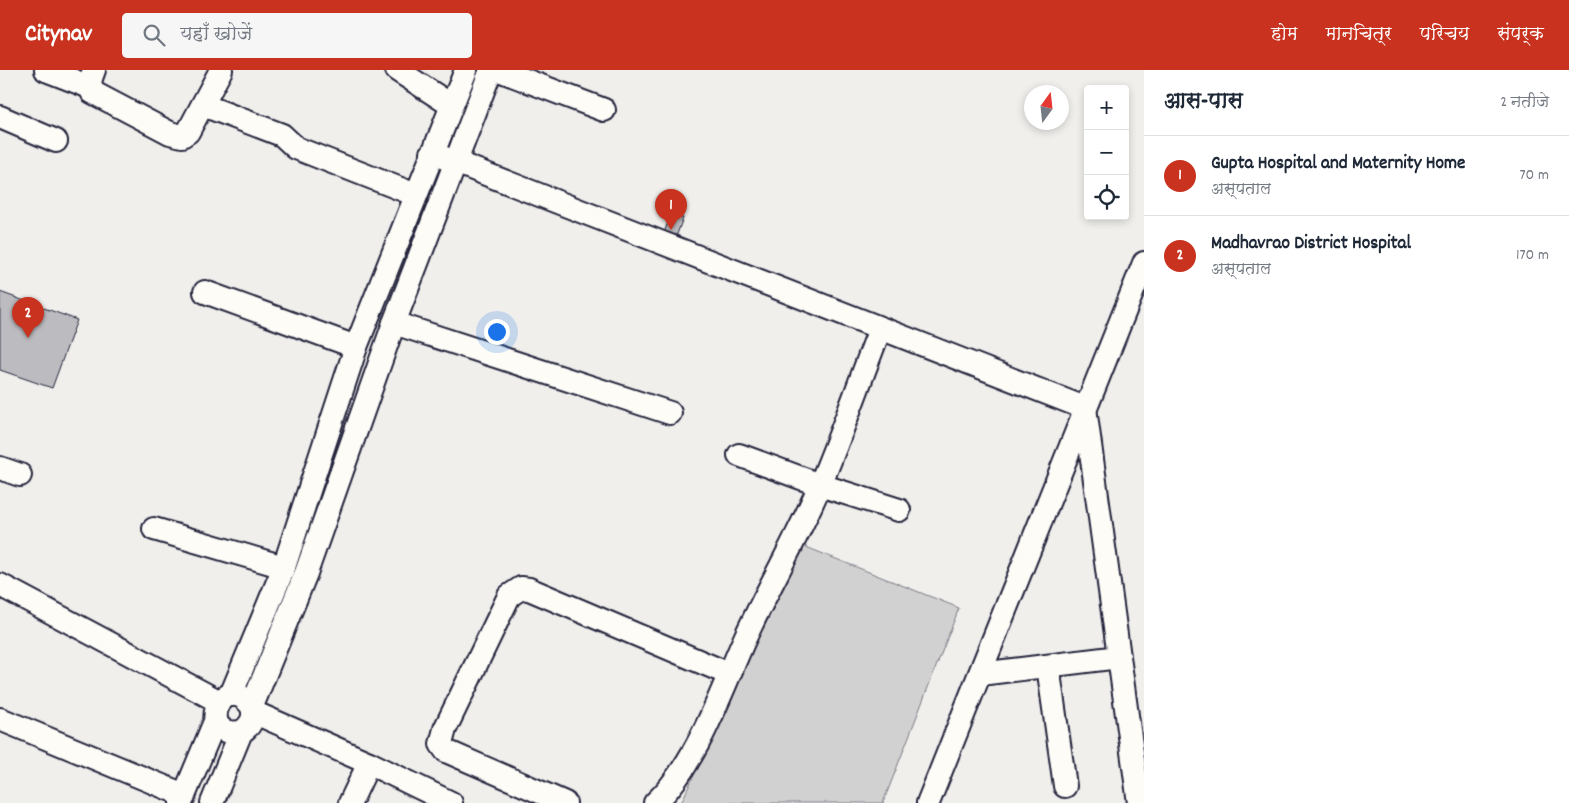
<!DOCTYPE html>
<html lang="hi">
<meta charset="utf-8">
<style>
:root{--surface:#fff;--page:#f6f6f7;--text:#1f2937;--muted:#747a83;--line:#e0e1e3;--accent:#c8321e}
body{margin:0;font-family:Dekko,"Playpen Sans Deva",sans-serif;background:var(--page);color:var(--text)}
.controls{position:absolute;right:15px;top:15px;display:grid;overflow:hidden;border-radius:5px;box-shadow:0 2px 8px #0003}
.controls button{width:45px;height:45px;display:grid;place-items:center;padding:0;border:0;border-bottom:1px solid var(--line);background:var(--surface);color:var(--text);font:25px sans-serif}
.compass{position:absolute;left:1024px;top:15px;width:45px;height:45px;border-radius:50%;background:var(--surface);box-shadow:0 2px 8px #0003;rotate:15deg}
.you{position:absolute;left:496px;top:261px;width:18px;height:18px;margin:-12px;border:4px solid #fff;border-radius:50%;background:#1a73e8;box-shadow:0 0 0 8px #1a73e833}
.badge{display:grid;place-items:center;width:32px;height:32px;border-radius:50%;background:var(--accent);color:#fff;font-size:16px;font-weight:700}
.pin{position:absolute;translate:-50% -41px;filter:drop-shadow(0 1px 2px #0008)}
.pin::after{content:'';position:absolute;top:26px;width:18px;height:15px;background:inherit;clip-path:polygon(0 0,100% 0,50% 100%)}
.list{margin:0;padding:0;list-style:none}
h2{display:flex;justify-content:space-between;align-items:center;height:65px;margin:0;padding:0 20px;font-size:21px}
h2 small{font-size:16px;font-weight:400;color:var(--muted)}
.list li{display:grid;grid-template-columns:32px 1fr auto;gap:15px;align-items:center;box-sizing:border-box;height:80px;padding:0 20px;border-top:1px solid var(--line)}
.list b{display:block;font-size:19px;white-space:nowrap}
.list p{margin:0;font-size:16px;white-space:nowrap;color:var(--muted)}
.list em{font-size:16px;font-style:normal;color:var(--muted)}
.icon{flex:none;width:28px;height:28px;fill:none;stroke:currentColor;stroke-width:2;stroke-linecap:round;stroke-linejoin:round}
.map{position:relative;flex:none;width:1144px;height:733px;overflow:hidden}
header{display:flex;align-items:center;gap:30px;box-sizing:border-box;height:70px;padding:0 25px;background:var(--accent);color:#fff}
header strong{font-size:24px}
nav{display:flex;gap:28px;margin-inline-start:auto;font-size:18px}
.search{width:350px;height:45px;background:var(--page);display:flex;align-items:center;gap:12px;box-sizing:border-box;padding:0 18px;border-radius:5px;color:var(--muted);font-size:19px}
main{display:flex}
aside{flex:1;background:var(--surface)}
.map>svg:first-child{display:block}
.green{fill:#d2d1d1;stroke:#7a7a86}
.building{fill:#bcbcc0;stroke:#22223b}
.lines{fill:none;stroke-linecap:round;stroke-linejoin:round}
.minor-casing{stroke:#22223b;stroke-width:26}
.minor{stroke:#fdfcf7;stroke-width:22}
</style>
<header>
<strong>Citynav</strong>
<div class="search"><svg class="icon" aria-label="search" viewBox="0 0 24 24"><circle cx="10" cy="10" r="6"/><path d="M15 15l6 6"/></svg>यहाँ खोजें</div>
<nav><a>होम</a><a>मानचित्र</a><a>परिचय</a><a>संपर्क</a></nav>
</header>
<main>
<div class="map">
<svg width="1144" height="733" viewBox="0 0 1144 733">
<rect width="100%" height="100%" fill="#f0efec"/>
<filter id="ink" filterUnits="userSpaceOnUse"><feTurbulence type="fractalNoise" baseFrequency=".02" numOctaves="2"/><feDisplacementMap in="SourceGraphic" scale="10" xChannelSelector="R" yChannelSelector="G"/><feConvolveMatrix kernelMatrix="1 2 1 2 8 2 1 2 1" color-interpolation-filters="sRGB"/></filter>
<g filter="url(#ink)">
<path class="green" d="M801,475L959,538L883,733H681Z"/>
<g class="building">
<path d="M671,144L683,148L673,175L661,171Z"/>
<path d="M0,222L77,250L52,318L0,300Z"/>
</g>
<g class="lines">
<g class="minor-casing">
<g id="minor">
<path d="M46,0L90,17"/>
<path d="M94,0L90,11L92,22L170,63L182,66L188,62L221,0"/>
<path d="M397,0L451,35"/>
<path d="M499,0L604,40"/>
<path d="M203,35L282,65L296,78L416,125"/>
<path d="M0,47L56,71"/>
<path d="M432,83L1085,338L1139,733"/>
<path d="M205,222L356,277"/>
<path d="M394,253L670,343"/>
<path d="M739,385L820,415L899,440"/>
<path d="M0,398L20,405"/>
<path d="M154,459L284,497"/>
<path d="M0,515L220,632"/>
<path d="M1048,596L1065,716"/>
<path d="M980,604L1119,587"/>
<path d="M231,625L284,497L356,277L466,0"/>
<path d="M252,636L306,503L394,253L491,0"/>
<path d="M253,642L369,693L451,733"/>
<path d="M0,649L184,725"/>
<path d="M181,733L216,649"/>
<path d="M212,733L241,662C253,655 259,640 246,630C219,606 196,668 241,662"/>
<path d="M350,733L369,693"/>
<path d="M565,733L446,681L441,674L445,659L509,526L521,518L529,519L729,604"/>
<path d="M655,733C697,694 721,621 745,568C769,516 798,467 820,415C842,363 860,310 880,259"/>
<path d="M928,733L1144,193"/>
</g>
</g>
<use href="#minor" class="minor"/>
</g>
</g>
</svg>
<div class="controls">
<button>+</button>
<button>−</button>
<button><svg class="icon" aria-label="locate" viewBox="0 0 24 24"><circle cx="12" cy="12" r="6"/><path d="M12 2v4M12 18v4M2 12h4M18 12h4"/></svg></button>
</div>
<svg class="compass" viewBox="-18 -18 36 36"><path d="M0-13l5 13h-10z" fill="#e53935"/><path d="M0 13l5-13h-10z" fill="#747a83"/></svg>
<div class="you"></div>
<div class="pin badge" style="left:671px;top:160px">1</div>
<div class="pin badge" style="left:28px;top:268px">2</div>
</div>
<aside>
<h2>आस-पास<small>2 नतीजे</small></h2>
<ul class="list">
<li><span class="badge">1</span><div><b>Gupta Hospital and Maternity Home</b><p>अस्पताल</p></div><em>70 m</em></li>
<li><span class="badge">2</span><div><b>Madhavrao District Hospital</b><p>अस्पताल</p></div><em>170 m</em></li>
</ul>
</aside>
</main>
